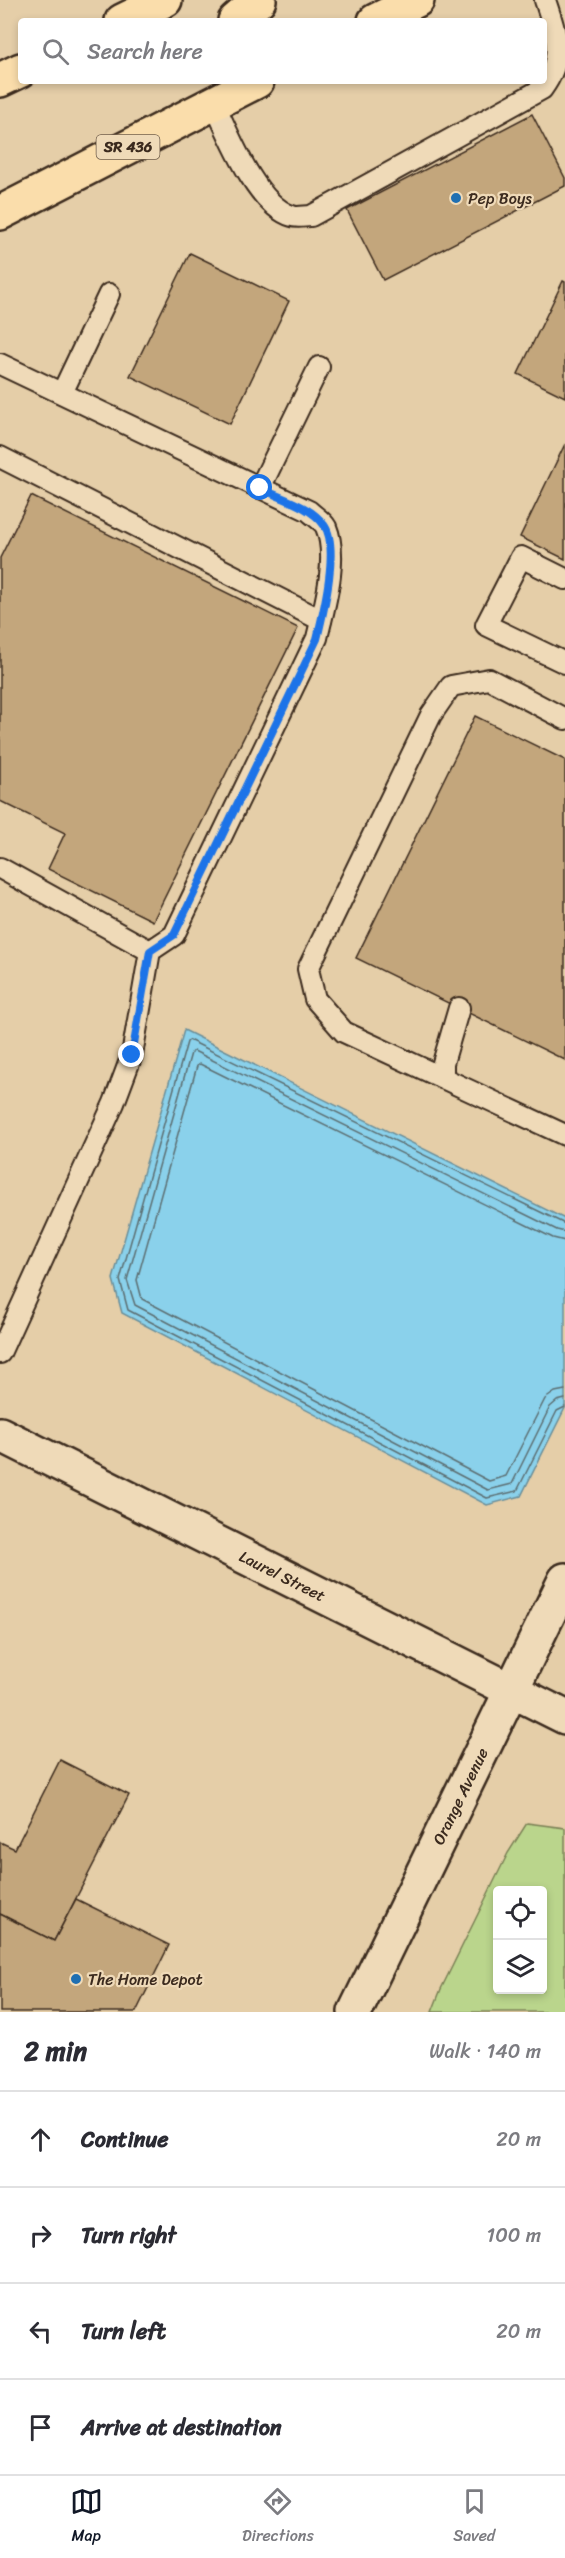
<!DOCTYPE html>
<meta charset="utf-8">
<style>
:root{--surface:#fff;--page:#f2f2f3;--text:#2b2b33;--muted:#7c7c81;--line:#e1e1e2;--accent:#111827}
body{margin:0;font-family:Sriracha,sans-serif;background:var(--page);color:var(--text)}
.controls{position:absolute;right:18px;bottom:18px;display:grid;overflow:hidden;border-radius:6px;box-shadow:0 3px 9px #0003}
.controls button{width:54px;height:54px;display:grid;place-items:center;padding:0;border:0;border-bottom:2px solid var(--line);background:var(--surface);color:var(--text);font:30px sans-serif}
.stop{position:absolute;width:18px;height:18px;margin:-14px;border:4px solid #1a73e8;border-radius:50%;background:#fff}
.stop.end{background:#1a73e8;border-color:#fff;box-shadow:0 2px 6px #0008}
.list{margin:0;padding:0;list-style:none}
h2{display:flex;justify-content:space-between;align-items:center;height:78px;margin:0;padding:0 24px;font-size:26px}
h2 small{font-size:20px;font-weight:400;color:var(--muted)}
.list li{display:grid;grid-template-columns:39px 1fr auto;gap:18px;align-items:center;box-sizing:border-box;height:96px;padding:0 24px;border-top:2px solid var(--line)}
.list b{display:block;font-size:22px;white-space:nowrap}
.list em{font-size:20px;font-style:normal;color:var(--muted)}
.icon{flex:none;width:33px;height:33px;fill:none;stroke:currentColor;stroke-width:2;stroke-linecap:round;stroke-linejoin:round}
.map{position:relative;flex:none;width:565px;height:2012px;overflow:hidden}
.search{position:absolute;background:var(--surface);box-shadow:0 3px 9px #0003;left:18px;right:18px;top:18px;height:66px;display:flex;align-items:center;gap:15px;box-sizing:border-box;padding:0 21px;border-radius:6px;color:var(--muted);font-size:22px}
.sheet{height:462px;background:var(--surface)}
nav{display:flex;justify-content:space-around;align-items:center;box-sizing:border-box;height:84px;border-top:2px solid var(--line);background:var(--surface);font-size:16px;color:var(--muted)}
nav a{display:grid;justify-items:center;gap:3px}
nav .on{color:var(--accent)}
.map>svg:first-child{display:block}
.green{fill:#bad58c;stroke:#7a8055;stroke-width:1.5;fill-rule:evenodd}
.water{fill:#8ad1eb;stroke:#6a8e99;stroke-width:1.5}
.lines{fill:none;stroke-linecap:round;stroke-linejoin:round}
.shore{stroke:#5b6d70;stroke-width:1.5}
.building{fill:#c3a67c;stroke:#3b2a1e;stroke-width:1.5}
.lane-casing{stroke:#3b2a1e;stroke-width:24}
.secondary-casing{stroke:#3b2a1e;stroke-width:38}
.primary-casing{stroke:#3b2a1e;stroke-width:38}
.lane{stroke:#efdab8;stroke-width:20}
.secondary{stroke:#efdab8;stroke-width:33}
.primary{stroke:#faddab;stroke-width:33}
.route{stroke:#1a73e8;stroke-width:8}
.poi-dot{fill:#1f6fb2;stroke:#efdab8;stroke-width:2}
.labels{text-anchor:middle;stroke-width:4.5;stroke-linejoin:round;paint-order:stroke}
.shield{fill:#efdab8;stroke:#715f4c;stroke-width:1.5}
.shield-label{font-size:15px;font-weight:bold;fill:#3b2a1e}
.poi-label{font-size:16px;fill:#3b2a1e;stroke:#efdab8;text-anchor:start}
.street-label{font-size:16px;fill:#3b2a1e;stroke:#efdab8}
</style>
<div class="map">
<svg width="565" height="2012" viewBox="0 0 565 2012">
<rect width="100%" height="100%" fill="#e5cea8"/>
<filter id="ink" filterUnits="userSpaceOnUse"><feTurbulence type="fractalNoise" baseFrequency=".0167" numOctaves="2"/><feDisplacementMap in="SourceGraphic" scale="12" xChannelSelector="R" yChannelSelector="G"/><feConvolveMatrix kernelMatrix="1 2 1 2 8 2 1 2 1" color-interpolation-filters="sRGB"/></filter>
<g filter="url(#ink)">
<path class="green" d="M527,1823L565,1828V2012H432L441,1989L508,1853ZM498,1890H542V1990H498Z"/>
<path class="water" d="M184,1030L565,1219V1408L521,1496L487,1505L122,1313L113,1279Z"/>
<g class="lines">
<g class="shore">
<path d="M565,1224L189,1040L187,1042L120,1280L128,1310L487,1498L517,1491L557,1411L565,1407"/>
<path d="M565,1232L557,1230L194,1051L191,1053L127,1280L135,1305L488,1490L512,1484L550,1407L557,1401L565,1399"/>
<path d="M565,1241L553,1238L200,1064L197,1066L137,1280L142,1299L489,1481L506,1476L545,1399L555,1392L565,1390"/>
</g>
</g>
<g class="building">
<path d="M532,114L565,178V186L383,280L347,210Z"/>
<path d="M190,253L289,301L230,424L130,376Z"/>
<path d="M563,281L565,282V397L518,374Z"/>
<path d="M565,444V559L520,537Z"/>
<path d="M31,496L298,628L153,921L48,869L65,833L0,801V558Z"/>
<path d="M475,716L565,760V1060L356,958Z"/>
<path d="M60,1760L129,1795L54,1941L0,1914V1842L15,1849Z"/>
<path d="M76,1899L169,1945L136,2012H0V1914L54,1941Z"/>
</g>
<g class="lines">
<g class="lane-casing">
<g id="lane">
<path d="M214,103C229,135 256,205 292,216C297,218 305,216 311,216L542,89C565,58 557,36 545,0"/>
<path d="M0,364L309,511C314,516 323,521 326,527C339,558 324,608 317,638L174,935L150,951L132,1055L114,1103L0,1353"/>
<path d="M62,393L109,294"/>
<path d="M0,457L321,620"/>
<path d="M260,488L319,367"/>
<path d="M565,579L521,557L486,625L565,663"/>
<path d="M565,719L489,679L451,686L431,715L308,969L315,999L344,1032L565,1135"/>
<path d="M0,868L150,951"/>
<path d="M443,1078V1063L459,1008"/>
</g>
</g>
<g class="secondary-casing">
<g id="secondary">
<path id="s1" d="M0,1434L565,1717"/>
<path id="s2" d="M355,2012L565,1580"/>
</g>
</g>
<g class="primary-casing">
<g id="primary">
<path d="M122,21L165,0"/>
<path d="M235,21L259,0"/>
<path d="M375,21L417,0"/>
<path d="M0,80L21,70"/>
<path d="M0,213L257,81"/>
</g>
</g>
<use href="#lane" class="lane"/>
<use href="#secondary" class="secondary"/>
<use href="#primary" class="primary"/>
</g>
</g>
<g class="lines" filter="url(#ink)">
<path class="route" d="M132,1055L150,951L174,935L317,639C323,614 340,546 324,525C311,506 280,498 260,488"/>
</g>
<g class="poi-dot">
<circle cx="456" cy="198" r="6"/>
<circle cx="76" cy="1979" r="6"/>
</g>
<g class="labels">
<rect class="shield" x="96.5" y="135" width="63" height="24" rx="4.5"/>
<g class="shield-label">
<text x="128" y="152">SR 436</text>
</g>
<g class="poi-label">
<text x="468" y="204">Pep Boys</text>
<text x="88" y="1985">The Home Depot</text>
</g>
<g class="street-label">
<text dy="6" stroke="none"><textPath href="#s1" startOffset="316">Laurel Street</textPath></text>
<text dy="6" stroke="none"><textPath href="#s2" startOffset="240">Orange Avenue</textPath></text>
</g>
</g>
</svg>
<div class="controls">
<button><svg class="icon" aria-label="locate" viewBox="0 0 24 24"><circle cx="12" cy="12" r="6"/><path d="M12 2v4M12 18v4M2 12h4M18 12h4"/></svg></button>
<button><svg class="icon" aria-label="layers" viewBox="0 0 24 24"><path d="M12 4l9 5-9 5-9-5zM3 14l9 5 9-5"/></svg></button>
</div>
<div class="stop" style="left:260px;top:488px"></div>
<div class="stop end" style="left:132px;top:1055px"></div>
<div class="search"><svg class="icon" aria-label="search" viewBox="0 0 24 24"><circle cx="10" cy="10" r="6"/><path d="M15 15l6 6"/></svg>Search here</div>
</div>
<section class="sheet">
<h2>2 min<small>Walk · 140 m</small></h2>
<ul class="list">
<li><svg class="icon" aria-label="ahead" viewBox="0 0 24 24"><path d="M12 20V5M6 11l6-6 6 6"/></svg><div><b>Continue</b></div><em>20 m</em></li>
<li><svg class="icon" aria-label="right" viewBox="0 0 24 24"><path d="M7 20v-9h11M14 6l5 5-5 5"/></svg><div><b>Turn right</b></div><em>100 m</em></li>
<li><svg class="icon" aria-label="left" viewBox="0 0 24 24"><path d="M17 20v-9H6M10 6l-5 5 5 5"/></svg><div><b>Turn left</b></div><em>20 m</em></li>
<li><svg class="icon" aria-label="arrive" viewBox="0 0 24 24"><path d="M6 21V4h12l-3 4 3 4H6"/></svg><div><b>Arrive at destination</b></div></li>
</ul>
</section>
<nav>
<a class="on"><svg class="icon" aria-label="map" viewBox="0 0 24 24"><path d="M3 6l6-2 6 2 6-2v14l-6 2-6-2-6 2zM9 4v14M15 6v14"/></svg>Map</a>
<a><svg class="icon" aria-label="directions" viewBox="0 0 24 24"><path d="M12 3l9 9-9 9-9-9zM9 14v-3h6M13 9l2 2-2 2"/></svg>Directions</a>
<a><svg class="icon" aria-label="saved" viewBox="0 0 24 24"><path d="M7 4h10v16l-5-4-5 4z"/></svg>Saved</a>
</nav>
